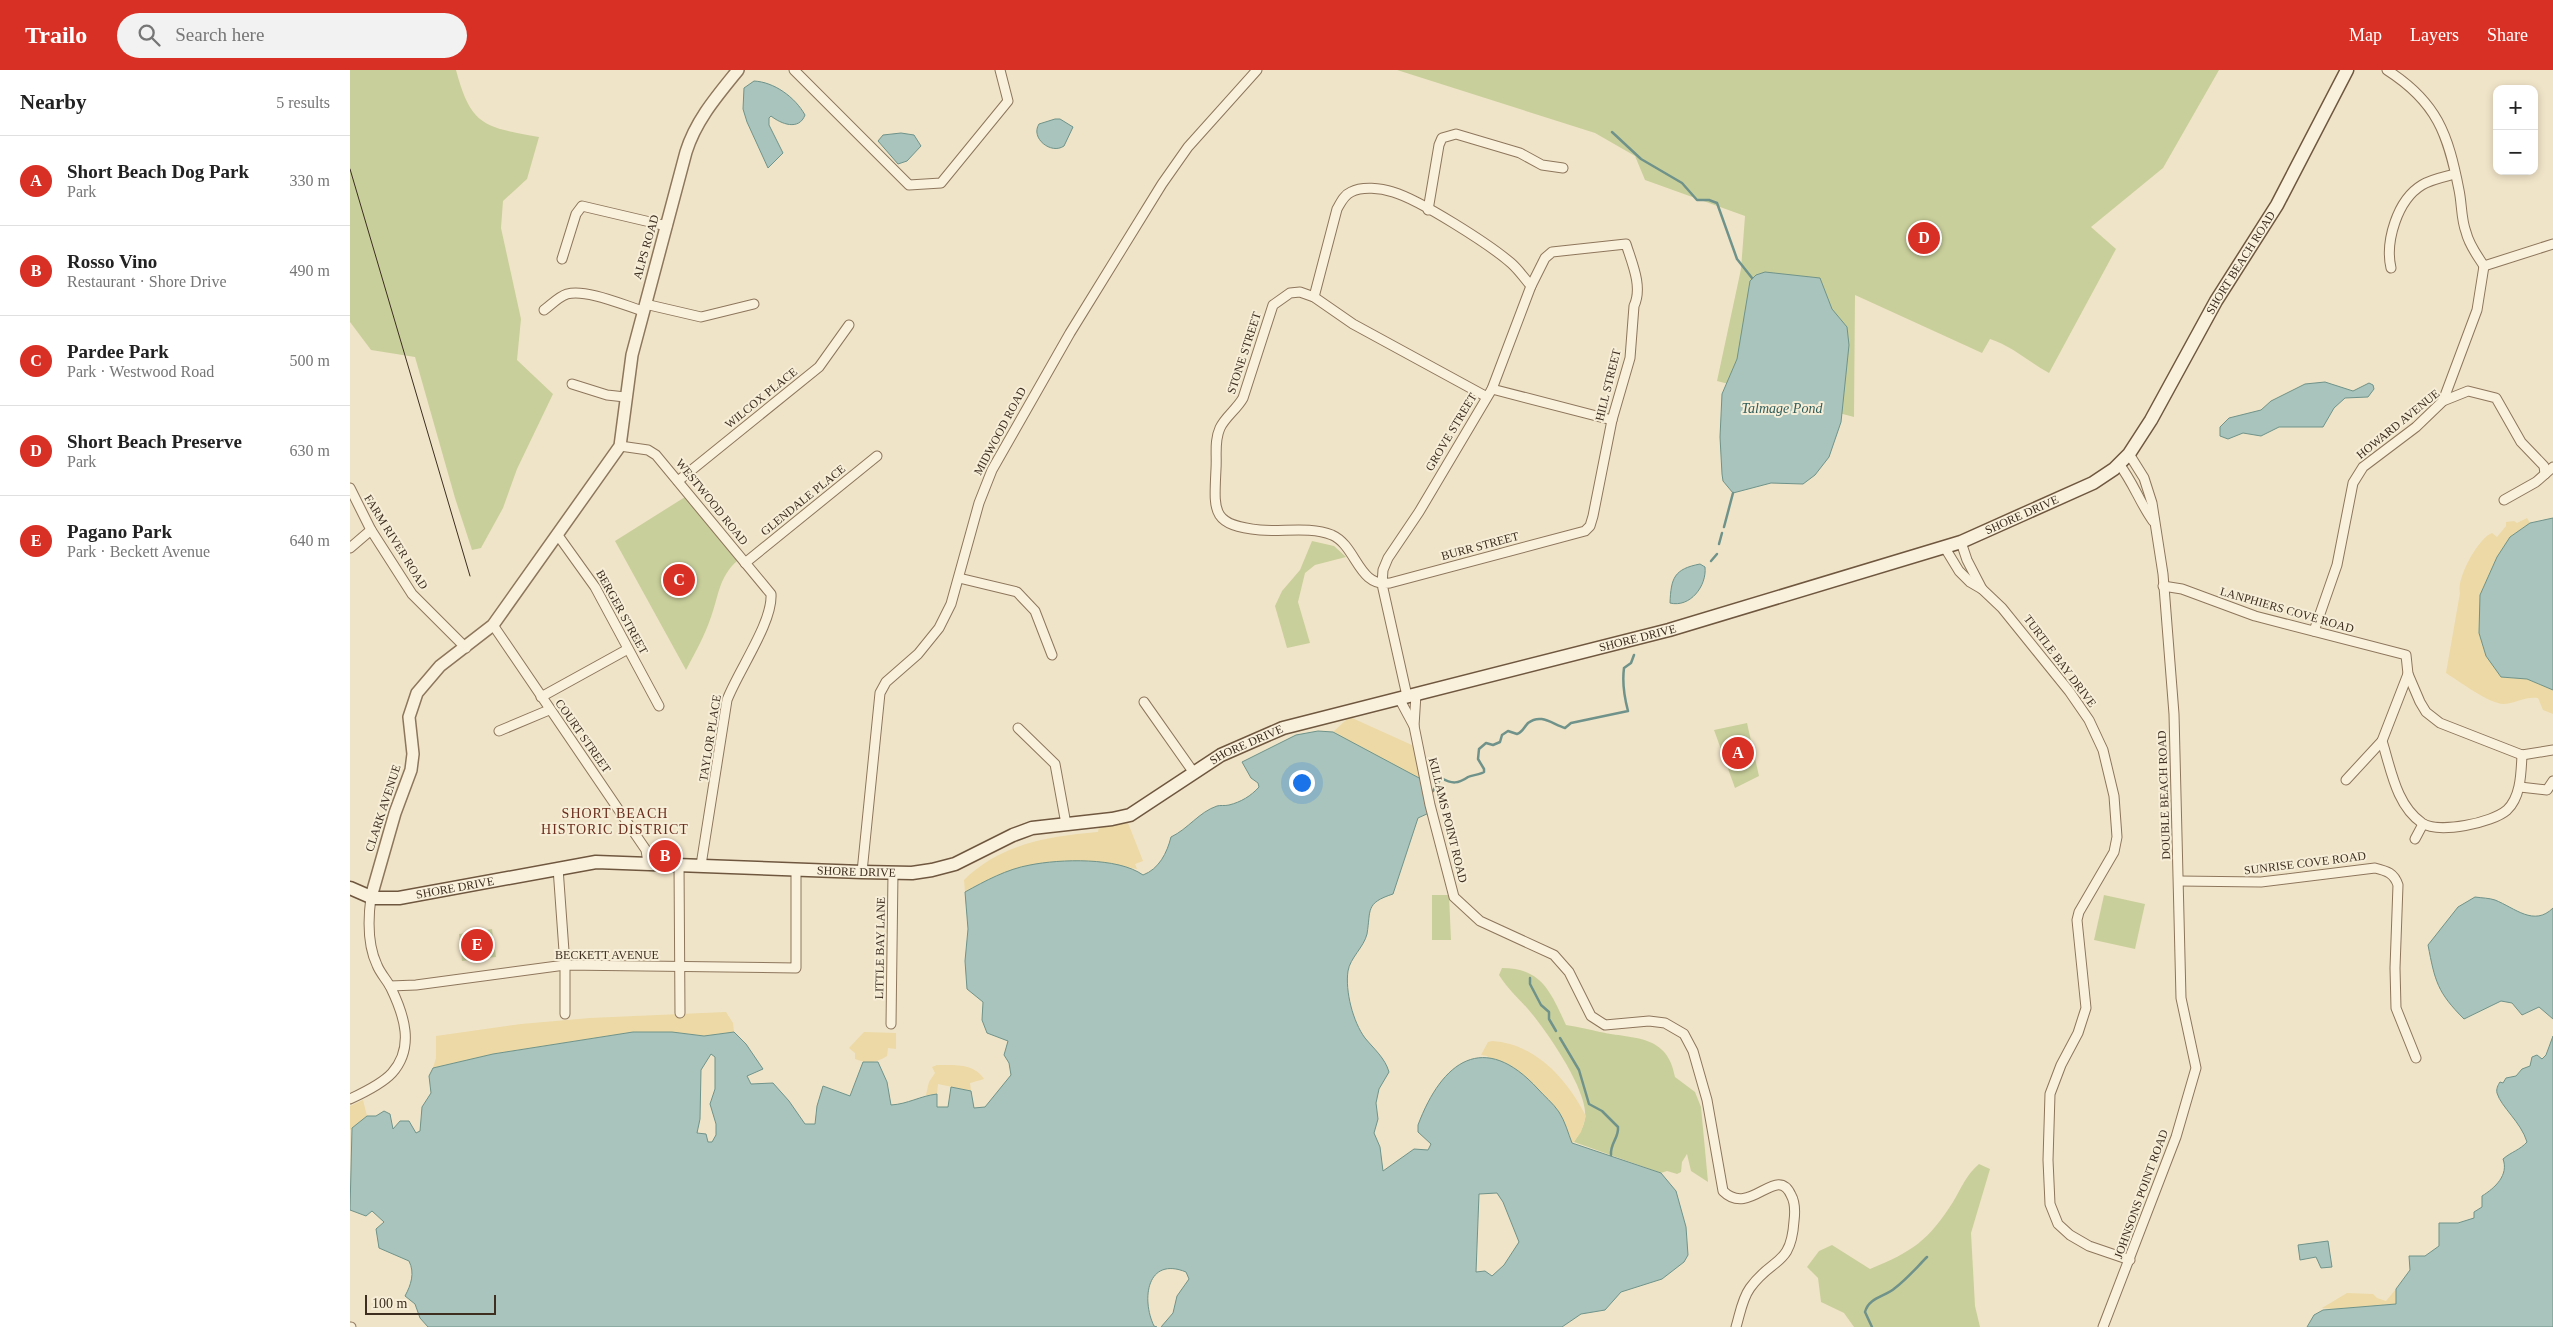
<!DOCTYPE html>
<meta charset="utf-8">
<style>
:root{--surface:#fff;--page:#f2f2f2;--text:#222;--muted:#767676;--line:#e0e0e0;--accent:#d93025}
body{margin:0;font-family:"Times New Roman",serif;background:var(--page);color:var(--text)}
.controls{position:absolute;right:15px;top:15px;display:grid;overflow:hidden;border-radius:10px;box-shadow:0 2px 8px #0003}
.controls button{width:45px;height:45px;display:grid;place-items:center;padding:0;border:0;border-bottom:1px solid var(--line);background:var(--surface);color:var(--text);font:25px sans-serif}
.scale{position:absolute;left:15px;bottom:12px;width:131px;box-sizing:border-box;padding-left:5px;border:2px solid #3d2e20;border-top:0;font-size:14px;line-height:18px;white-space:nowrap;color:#3d2e20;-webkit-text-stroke:4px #f7eed8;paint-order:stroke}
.you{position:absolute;left:951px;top:712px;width:18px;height:18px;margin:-12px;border:4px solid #fff;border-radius:50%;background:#1a73e8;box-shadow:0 0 0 8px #1a73e833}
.badge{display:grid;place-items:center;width:32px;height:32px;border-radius:50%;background:var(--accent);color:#fff;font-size:16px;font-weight:700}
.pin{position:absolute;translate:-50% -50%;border:2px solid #fff;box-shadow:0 1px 5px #0006}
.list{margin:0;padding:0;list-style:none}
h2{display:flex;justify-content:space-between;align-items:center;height:65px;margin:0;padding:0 20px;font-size:21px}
h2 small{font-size:16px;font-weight:400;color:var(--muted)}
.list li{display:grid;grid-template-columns:32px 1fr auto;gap:15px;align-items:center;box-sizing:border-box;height:90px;padding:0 20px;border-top:1px solid var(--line)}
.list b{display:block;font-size:19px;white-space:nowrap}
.list p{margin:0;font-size:16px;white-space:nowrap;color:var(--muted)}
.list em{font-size:16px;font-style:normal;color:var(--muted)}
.icon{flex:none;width:28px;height:28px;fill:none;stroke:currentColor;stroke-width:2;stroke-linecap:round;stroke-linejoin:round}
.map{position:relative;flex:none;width:2203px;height:1257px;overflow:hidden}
header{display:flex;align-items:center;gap:30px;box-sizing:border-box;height:70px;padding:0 25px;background:var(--accent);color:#fff}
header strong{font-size:24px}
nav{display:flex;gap:28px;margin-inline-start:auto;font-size:18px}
.search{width:350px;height:45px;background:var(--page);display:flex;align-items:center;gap:12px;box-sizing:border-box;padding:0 18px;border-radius:28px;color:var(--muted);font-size:19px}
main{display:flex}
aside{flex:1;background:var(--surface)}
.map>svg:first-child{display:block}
.green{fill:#c9cf9b}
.sand{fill:#ecd9a5}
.water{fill:#a9c4bc;stroke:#6f938a;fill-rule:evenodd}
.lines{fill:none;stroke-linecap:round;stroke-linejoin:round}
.stream{stroke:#6f938a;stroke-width:2.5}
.minor-casing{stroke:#8d765c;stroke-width:11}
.tertiary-casing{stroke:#8d765c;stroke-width:14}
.secondary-casing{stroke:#6f573f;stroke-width:15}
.minor{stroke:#faf1dc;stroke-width:9}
.tertiary{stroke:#faf1dc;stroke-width:11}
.secondary{stroke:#faf1dc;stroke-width:12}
.tram{stroke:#3d2e20;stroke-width:1}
.labels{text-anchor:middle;stroke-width:4;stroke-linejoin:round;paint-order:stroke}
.street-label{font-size:12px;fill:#3d2e20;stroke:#f7eed8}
.water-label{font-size:14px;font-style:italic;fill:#2f5d5a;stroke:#f7eed8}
.neighbourhood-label{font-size:14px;letter-spacing:1px;fill:#6b2e1e;stroke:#f7eed8}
</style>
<header>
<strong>Trailo</strong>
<div class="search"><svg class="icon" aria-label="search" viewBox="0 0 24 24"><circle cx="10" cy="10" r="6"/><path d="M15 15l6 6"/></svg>Search here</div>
<nav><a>Map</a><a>Layers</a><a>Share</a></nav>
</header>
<main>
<aside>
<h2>Nearby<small>5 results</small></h2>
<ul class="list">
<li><span class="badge">A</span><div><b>Short Beach Dog Park</b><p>Park</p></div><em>330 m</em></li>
<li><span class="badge">B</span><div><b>Rosso Vino</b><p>Restaurant · Shore Drive</p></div><em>490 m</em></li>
<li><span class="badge">C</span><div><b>Pardee Park</b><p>Park · Westwood Road</p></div><em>500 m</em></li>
<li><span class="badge">D</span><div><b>Short Beach Preserve</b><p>Park</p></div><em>630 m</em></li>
<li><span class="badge">E</span><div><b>Pagano Park</b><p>Park · Beckett Avenue</p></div><em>640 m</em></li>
</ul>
</aside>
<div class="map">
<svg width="2203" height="1257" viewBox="0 0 2203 1257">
<rect width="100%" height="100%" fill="#f0e4c8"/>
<g class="green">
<path d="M0,0H106C121,57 135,57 189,67L177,109L153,131L151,158L171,249L167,290L203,324L167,399L153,438L131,478L122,480L105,428L65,287L21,280L0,252Z"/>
<path d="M1047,0H1869L1813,98L1741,157L1766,179L1699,303C1679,292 1662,276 1640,269L1632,283L1505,225L1504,347L1367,311L1391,199L1395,146L1295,110L1285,86L1245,63Z"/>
<path d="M335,427L387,491C369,507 369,525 361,547C355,565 345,583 336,600L265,471Z"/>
<path d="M962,471L984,476L996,487L965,495L955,503L948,532L960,573L937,578L925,536L932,521L950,500Z"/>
<path d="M1397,653L1409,706L1385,718L1364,660Z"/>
<path d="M1082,825H1099L1101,870H1082Z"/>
<path d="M1754,825L1795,834L1785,879L1744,870Z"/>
<path d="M142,859L146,887L112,891L109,864Z"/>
<path d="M1152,898C1192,898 1201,923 1216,955C1228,957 1239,959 1250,962C1283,969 1318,964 1325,1007L1345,1022L1351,1037L1358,1112L1341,1101L1337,1084L1332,1092L1331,1102L1327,1104L1317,1101L1311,1103L1224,1072C1229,1064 1234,1057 1235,1048C1239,1021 1194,957 1177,938C1167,927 1157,918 1149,905Z"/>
<path d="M1629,1094L1640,1099L1621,1163L1625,1236L1630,1257H1504L1494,1243L1471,1232L1468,1208L1457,1197L1469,1181L1482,1175L1520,1199C1562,1182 1579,1170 1603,1132C1612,1117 1616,1105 1629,1094Z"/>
</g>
<g class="sand">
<path d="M2177,448L2180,453L2160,467L2147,487L2130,525L2129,563L2151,607L2177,609L2203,620V644L2193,640L2188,628C2176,626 2166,633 2154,634C2139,634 2109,611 2096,603L2110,523C2106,509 2128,468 2142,463L2147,467L2156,456V452L2164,451L2167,453Z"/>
<path d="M1002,648L1064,676L1071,709L983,662L996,650Z"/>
<path d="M778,753L793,791L785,794L787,799C725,784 671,792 615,822L614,810C650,774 699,766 748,762L749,757Z"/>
<path d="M376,942L383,953L384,962L354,966L322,962H283L143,984L83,998L86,988V966L171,954L240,948Z"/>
<path d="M514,962L546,963V979L538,978L537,986C526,993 517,994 505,989V983L499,978Z"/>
<path d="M1142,971C1186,974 1217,1009 1236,1046L1231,1062L1223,1073L1137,986L1131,985L1138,972Z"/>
<path d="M587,995C604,995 624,993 634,1009L620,1013L621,1021L588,1014L587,1024L576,1025L579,1012L585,1003L582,997Z"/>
<path d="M13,1030L17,1046L0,1060V1036Z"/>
<path d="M2046,1219L2047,1234L1992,1240L1972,1238L1997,1223L2023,1224L2027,1228L2036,1231Z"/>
</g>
<g class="water">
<path d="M404,11C424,12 445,27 455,45C449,61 431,54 421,46L419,48V55L433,83L418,98L397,52L393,39L394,18Z"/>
<path d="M705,49H710L723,57L714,76C701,85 680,68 689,54Z"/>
<path d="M551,63L564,65L571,76L557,91L548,94L528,71L533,65Z"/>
<path d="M1415,202L1470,208L1482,239L1497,257L1499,275L1491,352L1479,387L1465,405L1453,414L1421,413L1383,423L1373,411L1372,404L1370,367L1372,324L1387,289L1400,211L1406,205Z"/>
<path d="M1975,312L2003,321L2019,313L2023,315L2024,319L2018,327L1995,328L1984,338L1973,357H1929L1911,366L1893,363L1878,369L1870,366V357L1879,348L1911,340L1921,331L1955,314Z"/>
<path d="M2203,448V620L2177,609L2151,607L2136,586L2129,563L2130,525L2147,487L2160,467L2180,453Z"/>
<path d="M1350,494L1355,497C1357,516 1340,538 1320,533C1321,508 1324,499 1350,494Z"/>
<path d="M968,661L983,662L1071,709L1079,743L1068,748L1043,824C1015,833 1021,840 1017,864C1014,877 1000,888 998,901C995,921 1003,952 1015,968C1024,979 1035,988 1039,1002L1029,1019L1026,1033L1028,1049L1024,1063L1030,1077L1033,1101L1064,1079L1078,1080L1081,1074L1068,1062V1055C1092,991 1134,960 1188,1019C1194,1026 1203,1033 1209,1042C1215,1051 1218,1063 1222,1073L1311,1103L1326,1121L1336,1157L1338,1185L1334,1192L1312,1209L1271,1222L1255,1240L1231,1244L1212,1257H811L823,1243L827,1226L839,1209L836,1202C797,1186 791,1229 804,1256L807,1257H78L70,1248L65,1234L55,1226C61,1215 65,1203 59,1191L29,1178L26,1159L34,1152L22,1141L16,1146L0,1140L2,1058L17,1046H26L34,1041L40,1044L43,1059L50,1051H59L66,1063L70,1061L72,1037L81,1023L79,1006L83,998L143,984L283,962H322L354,966L384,962L396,974L413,999L397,1006L401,1014L423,1013L439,1031L455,1054H465L467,1036L473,1016L500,1026L513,992H528L537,1012L541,1035C558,1034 570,1026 587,1024V1037H598L601,1017L621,1021L624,1038L635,1037L661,1005L659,993L654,985L658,971L637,963L632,950L633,932L617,919L615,891L618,859L615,822C635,811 657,799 680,795C710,789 768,787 793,805C809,799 817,783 821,767C838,759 849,742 867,736C870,735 875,736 879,735C891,732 901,726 909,717L908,713L901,708L892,692L946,665ZM361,984L365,987V1019L360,1034L366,1054V1065L362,1072H358L356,1064L347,1063L350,1049L351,1000ZM1147,1123L1153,1132L1169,1172L1154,1195L1142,1206L1135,1201L1126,1202L1129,1124Z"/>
<path d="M2125,827C2132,828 2139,828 2145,830C2165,838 2184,857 2203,838V949L2189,937L2172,945L2162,933L2151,931L2114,949C2087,922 2085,911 2078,875L2108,837Z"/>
<path d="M2203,966V1257H1957L1964,1245L1973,1240L2046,1234V1219L2060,1200L2059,1186H2075L2089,1176V1153H2108L2124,1148V1142L2132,1137V1126C2145,1118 2159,1105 2153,1089C2161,1082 2170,1080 2177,1072C2171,1052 2151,1037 2147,1023C2146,1019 2148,1015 2150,1012L2153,1013L2156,1008L2166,1006L2172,999L2180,996L2182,987L2187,985L2192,989L2196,985Z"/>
<path d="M1978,1171L1982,1197L1971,1198L1966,1187L1950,1190L1948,1175Z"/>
</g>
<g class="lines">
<g class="stream">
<path d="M1262,62L1291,89L1332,113L1347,130H1359L1367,133L1387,189L1402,208"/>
<path d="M1374,457L1383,423"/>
<path d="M1369,474L1372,463"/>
<path d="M1361,491L1367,484"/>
<path d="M1083,721L1091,708C1102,714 1108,714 1118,707C1122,705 1129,705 1134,702V699L1128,689L1129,679L1136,673L1143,675L1150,672L1152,665L1158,661L1167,664C1173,662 1174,657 1178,653C1191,643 1202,654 1215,658L1221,653L1278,641C1274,626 1272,613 1274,598L1281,593L1284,585"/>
<path d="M1180,908V914L1191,935L1199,942V949L1206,961"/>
<path d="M1210,968L1229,1000L1239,1034L1252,1041L1268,1057C1269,1068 1260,1073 1261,1085"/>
<path d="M1522,1257L1515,1242C1519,1227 1535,1227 1545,1218C1557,1209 1567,1197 1577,1187"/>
</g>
<g class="minor-casing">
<g id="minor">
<path d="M444,0L559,115L591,113L658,31L650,0"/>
<path d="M2037,0C2087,32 2098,64 2109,120C2112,134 2111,149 2116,162C2119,175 2127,185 2134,196"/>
<path d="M1078,140L1089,75L1092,68L1106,64L1170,83L1192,95L1213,98"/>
<path d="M212,189L226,144L232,136L317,156"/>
<path d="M2134,196L2203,174"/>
<path d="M2041,198C2035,172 2047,130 2072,115C2082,109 2094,107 2105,104"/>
<path d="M964,227L987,139C991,132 994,125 1001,122C1012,116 1031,118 1043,122C1070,130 1139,174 1161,193C1169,200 1175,209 1181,216"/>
<path d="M295,234L351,247L404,234"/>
<path d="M194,240C201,235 208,227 217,224C237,219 273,235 293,241"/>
<path d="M222,314L257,325L275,327"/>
<path d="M1142,319L1262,350"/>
<path d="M2093,331L2127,240L2134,196"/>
<path d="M270,376L298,380L306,385L421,524C423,552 388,601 377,630L351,795"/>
<path d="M1769,394C1783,412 1790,433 1803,451"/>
<path d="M328,411L469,297L499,255"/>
<path d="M0,418L21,460L62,524L116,578"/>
<path d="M2154,430L2186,412L2203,397"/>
<path d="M207,464L245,517L309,636"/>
<path d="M1611,472L1617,490L1632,519"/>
<path d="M0,478L21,460"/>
<path d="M1595,478L1609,501L1620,512L1632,519L1652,538L1719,621L1739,650L1753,680L1764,726L1767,767L1764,782L1729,842L1727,850L1736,938L1728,963L1711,995L1700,1024L1698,1090L1700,1134L1708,1154L1720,1165L1739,1176L1780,1190"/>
<path d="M395,493L527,386"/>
<path d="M609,508L667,522L685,541L702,585"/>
<path d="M1813,516L1832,519L1905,546L2056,585L2058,604L2070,632L2076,642L2090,653L2172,685L2203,680"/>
<path d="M143,555L296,780L298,793"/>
<path d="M1964,561L1987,495L2003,413L2013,397L2066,357L2093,331L2118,321L2146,328L2171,372L2194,396L2195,404"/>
<path d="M1057,626L1032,514L1033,500L1038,488L1069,442L1142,319L1181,216L1195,188L1202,182L1276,174C1282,193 1293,217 1284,236L1280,288L1262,350L1243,446L1240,456L1235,461L1040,513C1008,518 1007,476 982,465C960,456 933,462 910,460C861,455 864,442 866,399C867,385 864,371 870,358C875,347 887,339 893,328L923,235L940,223L950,222L964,227L1003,254L1137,327"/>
<path d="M191,627L278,579"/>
<path d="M1049,628L1064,656L1080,735L1104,827L1130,851L1204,885L1219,902L1241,946L1255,955L1299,951L1315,953L1334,964L1343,981L1357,1030L1373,1121C1400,1148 1427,1093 1441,1125C1445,1132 1445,1143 1444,1151C1441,1197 1422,1187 1400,1218C1392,1229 1390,1244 1386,1257"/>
<path d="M794,632L844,703"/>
<path d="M1064,656L1066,624"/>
<path d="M668,658L705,694L716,754"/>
<path d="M149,661L199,640"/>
<path d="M2032,671C2041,699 2046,735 2072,753C2089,764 2142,753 2157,740C2171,727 2171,703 2172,685"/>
<path d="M1996,710L2032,671L2058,604"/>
<path d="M2170,717L2197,720L2203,711"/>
<path d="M2065,769L2073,754"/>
<path d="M329,794L330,943"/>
<path d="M208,798L215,895V944"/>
<path d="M512,802L530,623L536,612L568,584L589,558L601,534L629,433L642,400L720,263L812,114L838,77L907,0"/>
<path d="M1829,811L1911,812L2025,798C2037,801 2044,803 2048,815L2045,898L2046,938L2066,988"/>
<path d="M40,916L66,915L215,895L446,898V799"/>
<path d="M541,954L543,803"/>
<path d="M0,1029C13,1023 32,1014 42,1003C65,977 54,945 41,918C37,910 30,903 27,895C17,874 18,849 21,827"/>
<path d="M0,1257H1"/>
<path d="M1753,1257L1826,1067L1846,998L1831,928L1824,644L1813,504L1802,433L1794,408L1779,384"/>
</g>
</g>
<g class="tertiary-casing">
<path id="tertiary" d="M21,827L45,743L61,700L63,684L59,647L67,623L90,596L143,555L270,376L282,285L336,82C346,50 367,26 388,0"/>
</g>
<g class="secondary-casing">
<g id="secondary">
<path id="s1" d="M0,818L23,828H49L246,792L512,802L562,803L582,800L605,794L663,765L682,758L762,749L780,745L871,685L933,658L1319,560L1611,472L1743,413L1764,399L1779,384L1801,350L1866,231L1927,135L1997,0"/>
</g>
</g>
<use href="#minor" class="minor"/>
<use href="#tertiary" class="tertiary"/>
<use href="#secondary" class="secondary"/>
<path class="tram" d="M0,99L120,506"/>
</g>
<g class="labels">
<g class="street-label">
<text transform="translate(296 177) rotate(-74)" y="4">ALPS ROAD</text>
<text dy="4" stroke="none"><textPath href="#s1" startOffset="2088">SHORT BEACH ROAD</textPath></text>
<text transform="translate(894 283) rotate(-72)" y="4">STONE STREET</text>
<text transform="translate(1258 315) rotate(-76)" y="4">HILL STREET</text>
<text transform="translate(411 328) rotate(-39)" y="4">WILCOX PLACE</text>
<text transform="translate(2048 354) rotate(-39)" y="4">HOWARD AVENUE</text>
<text transform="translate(650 361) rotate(-62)" y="4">MIDWOOD ROAD</text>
<text transform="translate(1101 362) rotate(-59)" y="4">GROVE STREET</text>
<text transform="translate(453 430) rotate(-39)" y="4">GLENDALE PLACE</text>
<text transform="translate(362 432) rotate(51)" y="4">WESTWOOD ROAD</text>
<text dy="4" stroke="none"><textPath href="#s1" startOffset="1742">SHORE DRIVE</textPath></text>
<text transform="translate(46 472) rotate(58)" y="4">FARM RIVER ROAD</text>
<text transform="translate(1130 476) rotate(-15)" y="4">BURR STREET</text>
<text transform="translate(1937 540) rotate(16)" y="4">LANPHIERS COVE ROAD</text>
<text transform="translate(272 542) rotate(61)" y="4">BERGER STREET</text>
<text dy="4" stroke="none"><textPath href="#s1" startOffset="1338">SHORE DRIVE</textPath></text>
<text transform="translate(1710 591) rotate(53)" y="4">TURTLE BAY DRIVE</text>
<text transform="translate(233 666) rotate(55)" y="4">COURT STREET</text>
<text transform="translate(360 668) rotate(-81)" y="4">TAYLOR PLACE</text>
<text dy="4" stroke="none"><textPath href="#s1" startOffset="932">SHORE DRIVE</textPath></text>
<text transform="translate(1814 725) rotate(-92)" y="4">DOUBLE BEACH ROAD</text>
<text transform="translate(33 738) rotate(-72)" y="4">CLARK AVENUE</text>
<text transform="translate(1098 750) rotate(76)" y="4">KILLAMS POINT ROAD</text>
<text transform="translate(1955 793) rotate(-7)" y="4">SUNRISE COVE ROAD</text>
<text dy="4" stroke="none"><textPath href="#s1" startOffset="512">SHORE DRIVE</textPath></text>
<text dy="4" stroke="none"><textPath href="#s1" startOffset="108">SHORE DRIVE</textPath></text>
<text transform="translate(530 878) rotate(-89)" y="4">LITTLE BAY LANE</text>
<text x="257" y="889">BECKETT AVENUE</text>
<text transform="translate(1791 1124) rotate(-70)" y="4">JOHNSONS POINT ROAD</text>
</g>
<g class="water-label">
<text x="1432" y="343">Talmage Pond</text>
</g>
<g class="neighbourhood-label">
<text x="265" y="748">SHORT BEACH<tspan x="265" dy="16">HISTORIC DISTRICT</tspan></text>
</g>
</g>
</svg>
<div class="controls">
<button>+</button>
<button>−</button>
</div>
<div class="scale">100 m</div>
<div class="you"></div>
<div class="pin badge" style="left:1388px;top:683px">A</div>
<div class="pin badge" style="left:315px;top:786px">B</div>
<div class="pin badge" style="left:329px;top:510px">C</div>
<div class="pin badge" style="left:1574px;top:168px">D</div>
<div class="pin badge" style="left:127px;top:875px">E</div>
</div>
</main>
